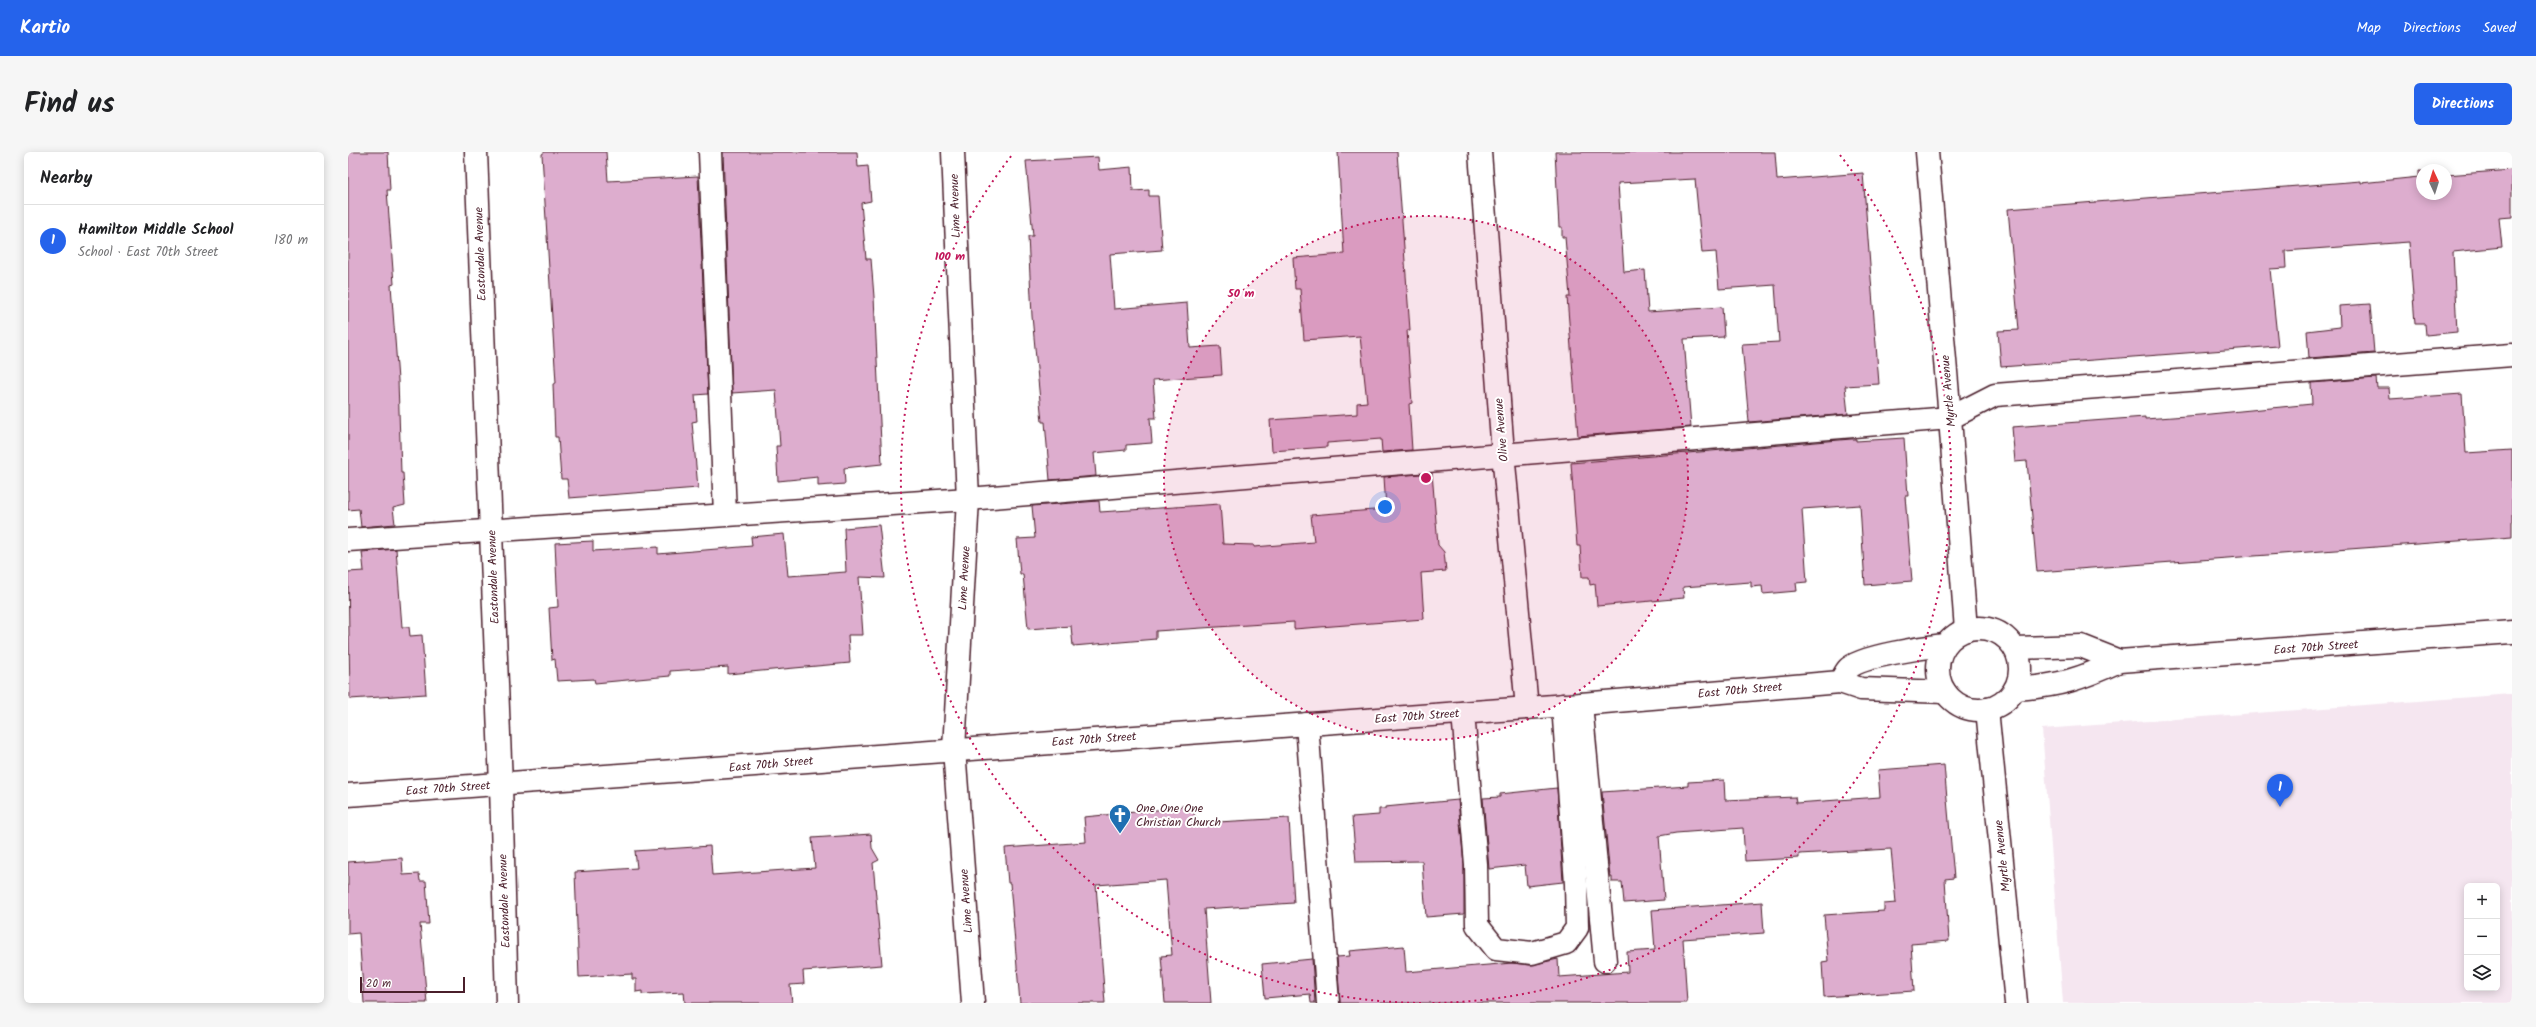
<!DOCTYPE html>
<meta charset="utf-8">
<style>
:root{--surface:#fff;--page:#f6f6f6;--text:#202124;--muted:#757577;--line:#e0e0e0;--accent:#2563eb}
body{margin:0;font-family:Kalam,sans-serif;background:var(--page);color:var(--text)}
.controls{position:absolute;right:12px;bottom:12px;display:grid;overflow:hidden;border-radius:6px;box-shadow:0 2px 10px #0003}
.controls button{width:36px;height:36px;display:grid;place-items:center;padding:0;border:0;border-bottom:1px solid var(--line);background:var(--surface);color:var(--text);font:20px sans-serif}
.compass{position:absolute;left:2068px;top:12px;width:36px;height:36px;border-radius:50%;background:var(--surface);box-shadow:0 2px 10px #0003;rotate:356deg}
.scale{position:absolute;left:12px;bottom:10px;width:105px;box-sizing:border-box;padding-left:4px;border:2px solid #4a1f2b;border-top:0;font-size:11px;line-height:14px;white-space:nowrap;color:#4a1f2b;-webkit-text-stroke:3px #fff;paint-order:stroke}
.you{position:absolute;left:1037px;top:355px;width:14px;height:14px;margin:-10px;border:3px solid #fff;border-radius:50%;background:#1a73e8;box-shadow:0 0 0 6px #1a73e833}
.badge{display:grid;place-items:center;width:26px;height:26px;border-radius:50%;background:var(--accent);color:#fff;font-size:13px;font-weight:700}
.pin{position:absolute;translate:-50% -33px;filter:drop-shadow(0 1px 2px #0008)}
.pin::after{content:'';position:absolute;top:21px;width:14px;height:12px;background:inherit;clip-path:polygon(0 0,100% 0,50% 100%)}
.list{margin:0;padding:0;list-style:none}
h2{display:flex;justify-content:space-between;align-items:center;height:52px;margin:0;padding:0 16px;font-size:17px}
h2 small{font-size:13px;font-weight:400;color:var(--muted)}
.list li{display:grid;grid-template-columns:26px 1fr auto;gap:12px;align-items:center;box-sizing:border-box;height:72px;padding:0 16px;border-top:1px solid var(--line)}
.list b{display:block;font-size:15px;white-space:nowrap}
.list p{margin:0;font-size:13px;white-space:nowrap;color:var(--muted)}
.list em{font-size:13px;font-style:normal;color:var(--muted)}
.icon{flex:none;width:22px;height:22px;fill:none;stroke:currentColor;stroke-width:2;stroke-linecap:round;stroke-linejoin:round}
.map{position:relative;flex:none;width:2164px;height:851px;overflow:hidden;border-radius:6px}
header{display:flex;align-items:center;gap:24px;box-sizing:border-box;height:56px;padding:0 20px;background:var(--accent);color:#fff}
header strong{font-size:19px}
nav{display:flex;gap:22px;margin-inline-start:auto;font-size:14px}
.intro{display:flex;align-items:center;justify-content:space-between;box-sizing:border-box;height:96px;padding:0 24px}
h1{margin:0;font-size:28px}
.button{padding:10px 18px;border-radius:6px;background:var(--accent);color:#fff;font-size:14px;font-weight:700}
main{display:flex;gap:24px;padding:0 24px}
aside{flex:1;background:var(--surface);border-radius:6px;box-shadow:0 2px 10px #0003}
.map>svg:first-child{display:block}
.built{fill:#f5e6f0;fill-rule:evenodd}
.building{fill:#ddadce;stroke:#4a1f2b}
.lines{fill:none;stroke-linecap:round;stroke-linejoin:round}
.minor-casing{stroke:#4a1f2b;stroke-width:25}
.minor{stroke:#fff;stroke-width:22}
.ring{fill:none;stroke:#c2185b;stroke-width:2;stroke-dasharray:2 4}
.labels{text-anchor:middle;stroke-width:4;stroke-linejoin:round;paint-order:stroke}
.street-label{font-size:12px;fill:#4a1f2b;stroke:#fff}
.poi-label{font-size:12px;fill:#4a1f2b;stroke:#fff;text-anchor:start}
.centre{fill:#c2185b;stroke:#fff;stroke-width:2}
.ring-label{font-size:12px;text-anchor:middle;font-weight:bold;fill:#c2185b;stroke:#fff;stroke-width:4;stroke-linejoin:round;paint-order:stroke}
</style>
<header>
<strong>Kartio</strong>
<nav><a>Map</a><a>Directions</a><a>Saved</a></nav>
</header>
<div class="intro"><h1>Find us</h1><a class="button">Directions</a></div>
<main>
<aside>
<h2>Nearby<small></small></h2>
<ul class="list">
<li><span class="badge">1</span><div><b>Hamilton Middle School</b><p>School · East 70th Street</p></div><em>180 m</em></li>
</ul>
</aside>
<div class="map">
<svg width="2164" height="851" viewBox="0 0 2164 851">
<rect width="100%" height="100%" fill="#fff"/>
<filter id="ink" filterUnits="userSpaceOnUse"><feTurbulence type="fractalNoise" baseFrequency=".025" numOctaves="2"/><feDisplacementMap in="SourceGraphic" scale="8" xChannelSelector="R" yChannelSelector="G"/><feConvolveMatrix kernelMatrix="1 2 1 2 8 2 1 2 1" color-interpolation-filters="sRGB"/></filter>
<g filter="url(#ink)">
<path class="built" d="M2164,542V851H1715L1694,577ZM2119,734H2149V836H2119Z"/>
<g class="building">
<path d="M0,0H40L42,38H39L46,132L43,133L50,228L53,321H55L57,353L45,356L47,372L13,375L11,357L0,358Z"/>
<path d="M197,0H258L260,29L350,24L360,242L347,243L349,269L344,270L350,336L221,346L219,327H213L210,285H207L205,232L208,231L194,2Z"/>
<path d="M375,0H509L510,15L520,14L523,49L513,51L518,107H523L526,145L534,312L496,316L497,332L470,334V325L430,329L428,294H432L428,238L384,241Z"/>
<path d="M990,0H1049L1062,178H1059L1064,251L1061,252L1064,298L1034,300L1033,287L979,291V295L924,299L922,268L1009,262V251L1019,250L1012,184L956,188L952,137H947L945,106L996,102Z"/>
<path d="M1207,0H1427L1429,28L1515,21L1531,232L1497,234L1500,262L1401,270L1394,192L1431,190L1427,133L1371,137L1368,100L1354,101L1347,27L1270,31L1276,120L1297,118L1300,160L1374,155L1376,185L1336,187L1343,275L1230,284L1219,145H1222L1217,85H1214V75H1211Z"/>
<path d="M750,5L751,18L784,15L785,39L801,38V44H810L814,98L762,102L766,157L839,151L842,196L872,194L874,223L805,228L808,266H802L804,291L778,293V298L746,301L748,324L702,328L697,270H694L684,164L680,84H685L678,9Z"/>
<path d="M2164,18V65L2151,66L2154,95L2105,100L2109,180L2078,183L2077,172H2067L2061,90L1937,99L1938,116L1922,117L1930,194L1653,215L1650,179L1671,178L1660,57L2013,29V31L2071,25V19H2074V42H2098V23Z"/>
<path d="M2022,152L2026,201L1961,206L1959,179L1992,175L1991,154Z"/>
<path d="M2028,226L2029,236H2041L2042,247L2114,242L2118,301L2164,298V385L1689,420L1679,309L1667,310L1664,275L1797,265V267L1852,263L1964,252L1963,231Z"/>
<path d="M1556,286L1560,344H1557L1564,429L1517,433L1512,353L1454,357L1459,430L1448,431L1449,439L1415,442L1414,434L1403,435V430L1335,435L1336,446L1249,454L1247,432L1242,433L1241,425H1234L1232,394H1229L1223,311L1503,287H1508V289Z"/>
<path d="M1084,321L1090,393L1096,400L1098,419L1073,421L1076,467L946,477V470L808,479V487L725,494L723,474L680,477L675,422H672L669,387L687,386L684,354L751,349L752,360L872,352L875,392L906,393V395L966,390L963,363L1038,357L1036,325Z"/>
<path d="M531,373L537,426L511,425L515,483H500L502,511L380,522V515L322,519V524L247,531L246,527L209,529L207,507L204,508L201,456L210,455L207,391L245,389V399L310,395V402L404,394L403,385L436,382L440,424L498,420L496,376Z"/>
<path d="M48,397L54,475H61L62,484L74,483L78,542L2,547L0,420L16,419L14,400Z"/>
<path d="M1596,613L1606,726L1597,727L1601,789L1563,792L1566,839L1476,845L1474,810L1480,809L1476,763L1536,759V752L1548,751L1543,697L1451,702V706L1397,709L1395,676L1328,681L1311,684L1316,748L1276,751L1274,730H1264V725H1262L1254,640L1340,634V630L1376,628L1377,648L1447,645L1448,651L1532,645L1530,618Z"/>
<path d="M1209,636L1215,730L1179,734L1177,713L1141,717L1135,646L1152,645V642Z"/>
<path d="M1110,648L1116,713V762L1078,765L1074,709L1008,710L1004,665L1031,663V657H1037V655Z"/>
<path d="M839,652L852,671L941,666L946,751L856,757L863,851H817L813,804L824,803L818,728L748,733L757,851H672L662,731H660L657,696L738,690L736,665L829,656Z"/>
<path d="M523,682L524,696L531,708L525,711L534,813L455,819L456,832L442,833L444,851H337L336,840L294,842V839L288,840V827H284V822L231,825L227,720L289,716L287,699L362,694L364,723L467,716L464,686Z"/>
<path d="M54,706L55,723L71,722L72,729H78L81,772H72L79,851H16L11,781L0,782V710Z"/>
<path d="M1414,750L1416,781L1335,787L1339,851H992L989,805L1002,804L1001,799L1056,794L1058,820L1164,811L1183,813L1210,807L1211,825L1280,820L1279,800L1307,798L1304,758Z"/>
<path d="M964,807L967,851H963L962,842L917,846L914,812Z"/>
</g>
<g class="lines">
<g class="minor-casing">
<g id="minor">
<path d="M128,0L153,633L159,851"/>
<path d="M362,0L377,362"/>
<path d="M605,0L620,347L606,597L625,851"/>
<path d="M1132,0L1155,301L1179,556"/>
<path d="M1579,0L1602,266L1618,478"/>
<path d="M0,388L620,347L1602,266L1647,243L2164,203"/>
<circle cx="1631" cy="517" r="41"/>
<path d="M1667,496L1733,494L1771,509"/>
<path d="M1492,530C1495,526 1497,520 1500,517C1512,504 1578,495 1596,493"/>
<path d="M1668,537C1711,534 1733,527 1771,509L2164,480"/>
<path d="M1233,552L1257,809"/>
<path d="M1639,557L1668,851"/>
<path d="M1115,561L1128,712L1129,773L1148,797L1184,801L1218,791L1229,776L1228,732L1215,553"/>
<path d="M959,572L980,851"/>
<path d="M0,643L1233,552L1492,530L1513,537L1597,540"/>
</g>
</g>
<use href="#minor" class="minor"/>
</g>
</g>
<circle cx="1078" cy="326" r="262" fill="#c2185b" fill-opacity=".12"/>
<g class="ring">
<circle cx="1078" cy="326" r="262"/>
<path d="M1073 851A525 525 0 0 1 664 3M1492 3A525 525 0 0 1 1083 851"/>
</g>
<defs>
<g id="church-pin" transform="scale(1.15)"><path d="M0 17L-7.5 6A9.5 9.5 0 1 1 7.5 6Z" fill="#1f6fb2" stroke="#fff"/><path d="M-1.2-6h2.4v3.5h3.3v2.4h-3.3V6h-2.4V-.1h-3.3v-2.4h3.3Z" fill="#fff"/></g>
</defs>
<g fill-rule="evenodd">
<use href="#church-pin" x="772" y="663"/>
</g>
<g class="labels">
<g class="street-label">
<text transform="translate(607 54) rotate(-92)" y="4">Lime Avenue</text>
<text transform="translate(132 102) rotate(-92)" y="4">Eastondale Avenue</text>
<text transform="translate(1600 239) rotate(-95)" y="4">Myrtle Avenue</text>
<text transform="translate(1153 278) rotate(-95)" y="4">Olive Avenue</text>
<text transform="translate(145 425) rotate(-92)" y="4">Eastondale Avenue</text>
<text transform="translate(616 426) rotate(-87)" y="4">Lime Avenue</text>
<text transform="translate(1968 495) rotate(-4)" y="4">East 70th Street</text>
<text transform="translate(1392 538) rotate(-5)" y="4">East 70th Street</text>
<text transform="translate(1069 564) rotate(-4)" y="4">East 70th Street</text>
<text transform="translate(746 587) rotate(-4)" y="4">East 70th Street</text>
<text transform="translate(423 612) rotate(-5)" y="4">East 70th Street</text>
<text transform="translate(100 636) rotate(-4)" y="4">East 70th Street</text>
<text transform="translate(1654 704) rotate(-96)" y="4">Myrtle Avenue</text>
<text transform="translate(156 749) rotate(-92)" y="4">Eastondale Avenue</text>
<text transform="translate(618 749) rotate(-94)" y="4">Lime Avenue</text>
</g>
<g class="poi-label">
<text x="788" y="660">One One One<tspan x="788" dy="14">Christian Church</tspan></text>
</g>
</g>
<circle cx="1078" cy="326" r="6" class="centre"/>
<g class="ring-label">
<text x="602" y="108">100 m</text>
<text x="893" y="145">50 m</text>
</g>
</svg>
<div class="controls">
<button>+</button>
<button>−</button>
<button><svg class="icon" aria-label="layers" viewBox="0 0 24 24"><path d="M12 4l9 5-9 5-9-5zM3 14l9 5 9-5"/></svg></button>
</div>
<svg class="compass" viewBox="-18 -18 36 36"><path d="M0-13l5 13h-10z" fill="#e53935"/><path d="M0 13l5-13h-10z" fill="#757577"/></svg>
<div class="scale">20 m</div>
<div class="you"></div>
<div class="pin badge" style="left:1932px;top:655px">1</div>
</div>
</main>
